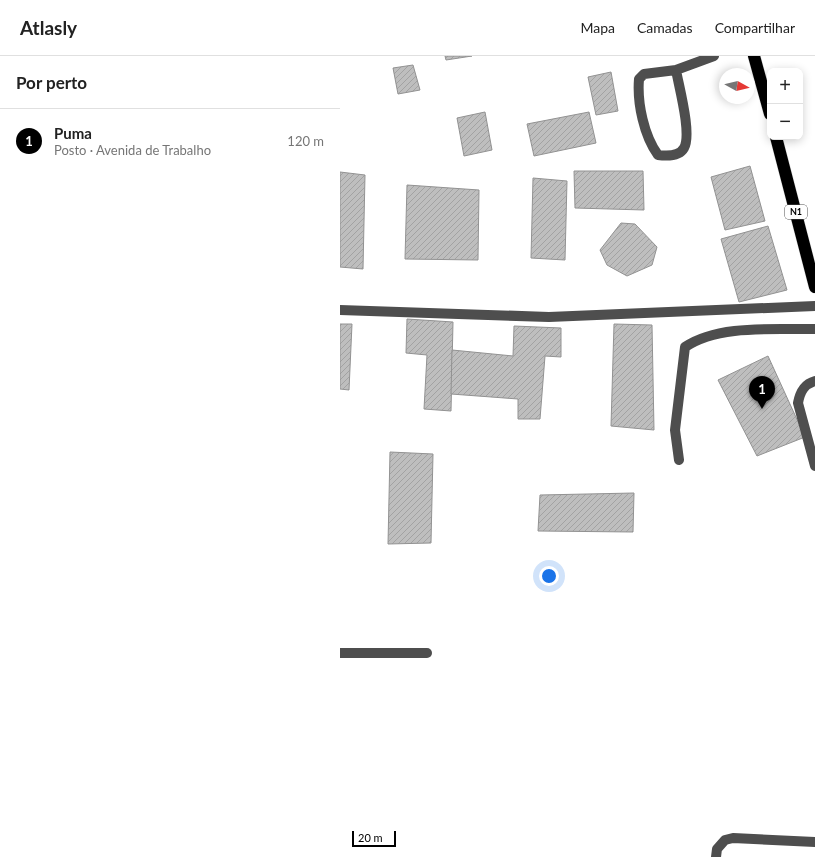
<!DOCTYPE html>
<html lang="pt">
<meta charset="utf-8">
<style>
:root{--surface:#fff;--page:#f2f2f2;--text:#222;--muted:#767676;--line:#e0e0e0;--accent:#000}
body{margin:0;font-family:Lato,sans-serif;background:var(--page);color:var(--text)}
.controls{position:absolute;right:12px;top:12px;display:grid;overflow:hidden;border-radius:8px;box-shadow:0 2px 10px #0003}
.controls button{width:36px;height:36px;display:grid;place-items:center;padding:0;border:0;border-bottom:1px solid var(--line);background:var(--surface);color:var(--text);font:20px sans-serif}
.compass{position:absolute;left:379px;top:12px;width:36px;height:36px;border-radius:50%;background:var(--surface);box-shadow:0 2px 10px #0003;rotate:98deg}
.scale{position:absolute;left:12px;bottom:10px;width:44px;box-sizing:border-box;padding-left:4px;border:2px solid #000;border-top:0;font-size:11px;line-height:14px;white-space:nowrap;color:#000;-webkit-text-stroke:3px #fff;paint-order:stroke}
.you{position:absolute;left:209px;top:520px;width:14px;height:14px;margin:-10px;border:3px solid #fff;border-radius:50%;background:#1a73e8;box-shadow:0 0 0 6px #1a73e833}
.badge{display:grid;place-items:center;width:26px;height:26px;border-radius:50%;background:var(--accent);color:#fff;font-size:13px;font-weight:700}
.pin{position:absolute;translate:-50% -33px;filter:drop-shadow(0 1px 2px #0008)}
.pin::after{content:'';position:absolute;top:21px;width:14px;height:12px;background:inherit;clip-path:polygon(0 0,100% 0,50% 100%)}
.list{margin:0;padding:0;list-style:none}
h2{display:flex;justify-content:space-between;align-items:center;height:52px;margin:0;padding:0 16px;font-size:17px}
h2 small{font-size:13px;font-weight:400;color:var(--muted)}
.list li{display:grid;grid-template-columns:26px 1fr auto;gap:12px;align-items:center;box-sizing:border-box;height:64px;padding:0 16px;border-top:1px solid var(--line)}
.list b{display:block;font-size:15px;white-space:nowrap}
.list p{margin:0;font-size:13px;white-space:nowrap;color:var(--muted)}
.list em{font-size:13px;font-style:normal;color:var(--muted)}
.map{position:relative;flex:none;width:475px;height:801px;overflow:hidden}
header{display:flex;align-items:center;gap:24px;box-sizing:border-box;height:56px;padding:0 20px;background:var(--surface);border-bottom:1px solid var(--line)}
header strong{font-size:19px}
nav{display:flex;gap:22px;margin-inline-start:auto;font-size:14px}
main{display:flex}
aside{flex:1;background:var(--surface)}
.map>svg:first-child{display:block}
.building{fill:url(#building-hatch);stroke:#929292}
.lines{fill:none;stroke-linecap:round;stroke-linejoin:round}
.highway-casing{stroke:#dbdbdb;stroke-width:13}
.minor{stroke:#4e4e4e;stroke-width:10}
.highway{stroke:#000;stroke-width:12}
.labels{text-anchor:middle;stroke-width:3;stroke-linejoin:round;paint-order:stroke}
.shield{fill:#fff;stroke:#4c4c4c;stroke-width:1}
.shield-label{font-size:9px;font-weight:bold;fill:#000}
</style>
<header>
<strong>Atlasly</strong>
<nav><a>Mapa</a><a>Camadas</a><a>Compartilhar</a></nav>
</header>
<main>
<aside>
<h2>Por perto<small></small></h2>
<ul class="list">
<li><span class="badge">1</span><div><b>Puma</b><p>Posto · Avenida de Trabalho</p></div><em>120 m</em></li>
</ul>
</aside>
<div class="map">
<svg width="475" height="801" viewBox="0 0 475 801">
<defs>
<pattern id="building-hatch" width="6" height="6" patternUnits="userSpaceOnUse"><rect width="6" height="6" fill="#bebebe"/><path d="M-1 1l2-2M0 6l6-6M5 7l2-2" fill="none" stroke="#a2a2a2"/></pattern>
</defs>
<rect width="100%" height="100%" fill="#fff"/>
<g class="building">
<path d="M105,0H132L106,4Z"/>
<path d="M73,9L80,34L58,38L53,12Z"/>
<path d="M271,16L278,55L256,59L248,21Z"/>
<path d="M145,56L152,94L124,100L117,62Z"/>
<path d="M249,56L256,87L194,100L187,68Z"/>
<path d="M410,110L425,165L385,174L371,121Z"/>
<path d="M234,115H303L304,154L235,152Z"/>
<path d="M0,116L25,119L23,213L0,211Z"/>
<path d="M193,122L227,125L225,204L191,202Z"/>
<path d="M67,129L139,134L138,204L65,203Z"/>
<path d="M281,167L295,168L317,191L312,209L287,220L267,209L260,194Z"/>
<path d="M428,170L447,234L399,246L381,183Z"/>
<path d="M67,263L113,266L111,355L84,353L87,299L66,297Z"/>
<path d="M0,268H12L9,334L0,333Z"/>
<path d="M274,268L312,269L314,374L271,370Z"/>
<path d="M174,270L221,272V301L205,300L200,363H178V343L111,338L112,294L173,300Z"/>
<path d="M428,300L465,381L417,400L378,324Z"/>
<path d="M50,396L93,398L91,487L48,488Z"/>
<path d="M294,437L293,476L198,475L200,439Z"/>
</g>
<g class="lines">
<g class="highway-casing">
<g id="highway">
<path d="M414,0L430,58"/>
<path d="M436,81L475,231"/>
</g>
</g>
<g class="minor">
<path d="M336,14C339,31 352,78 344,92C339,101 326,100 318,99C304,80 297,47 299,23L304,18L336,14L374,0"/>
<path d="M0,254L209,261L475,250"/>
<path d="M475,325C464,328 460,336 458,347L475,410"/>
<path d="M339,404L335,374L345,291C379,268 435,274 475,273"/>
<path d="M0,597H87"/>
<path d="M376,801L377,793L385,784L393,782L475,786"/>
</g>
<use href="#highway" class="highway"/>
</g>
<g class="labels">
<rect class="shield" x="445" y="149" width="22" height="14" rx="3"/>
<g class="shield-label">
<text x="456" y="159">N1</text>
</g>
</g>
</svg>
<div class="controls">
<button>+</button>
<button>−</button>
</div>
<svg class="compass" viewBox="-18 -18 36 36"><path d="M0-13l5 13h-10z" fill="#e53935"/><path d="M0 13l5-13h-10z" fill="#767676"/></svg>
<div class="scale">20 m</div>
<div class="you"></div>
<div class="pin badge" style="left:422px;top:353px">1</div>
</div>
</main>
